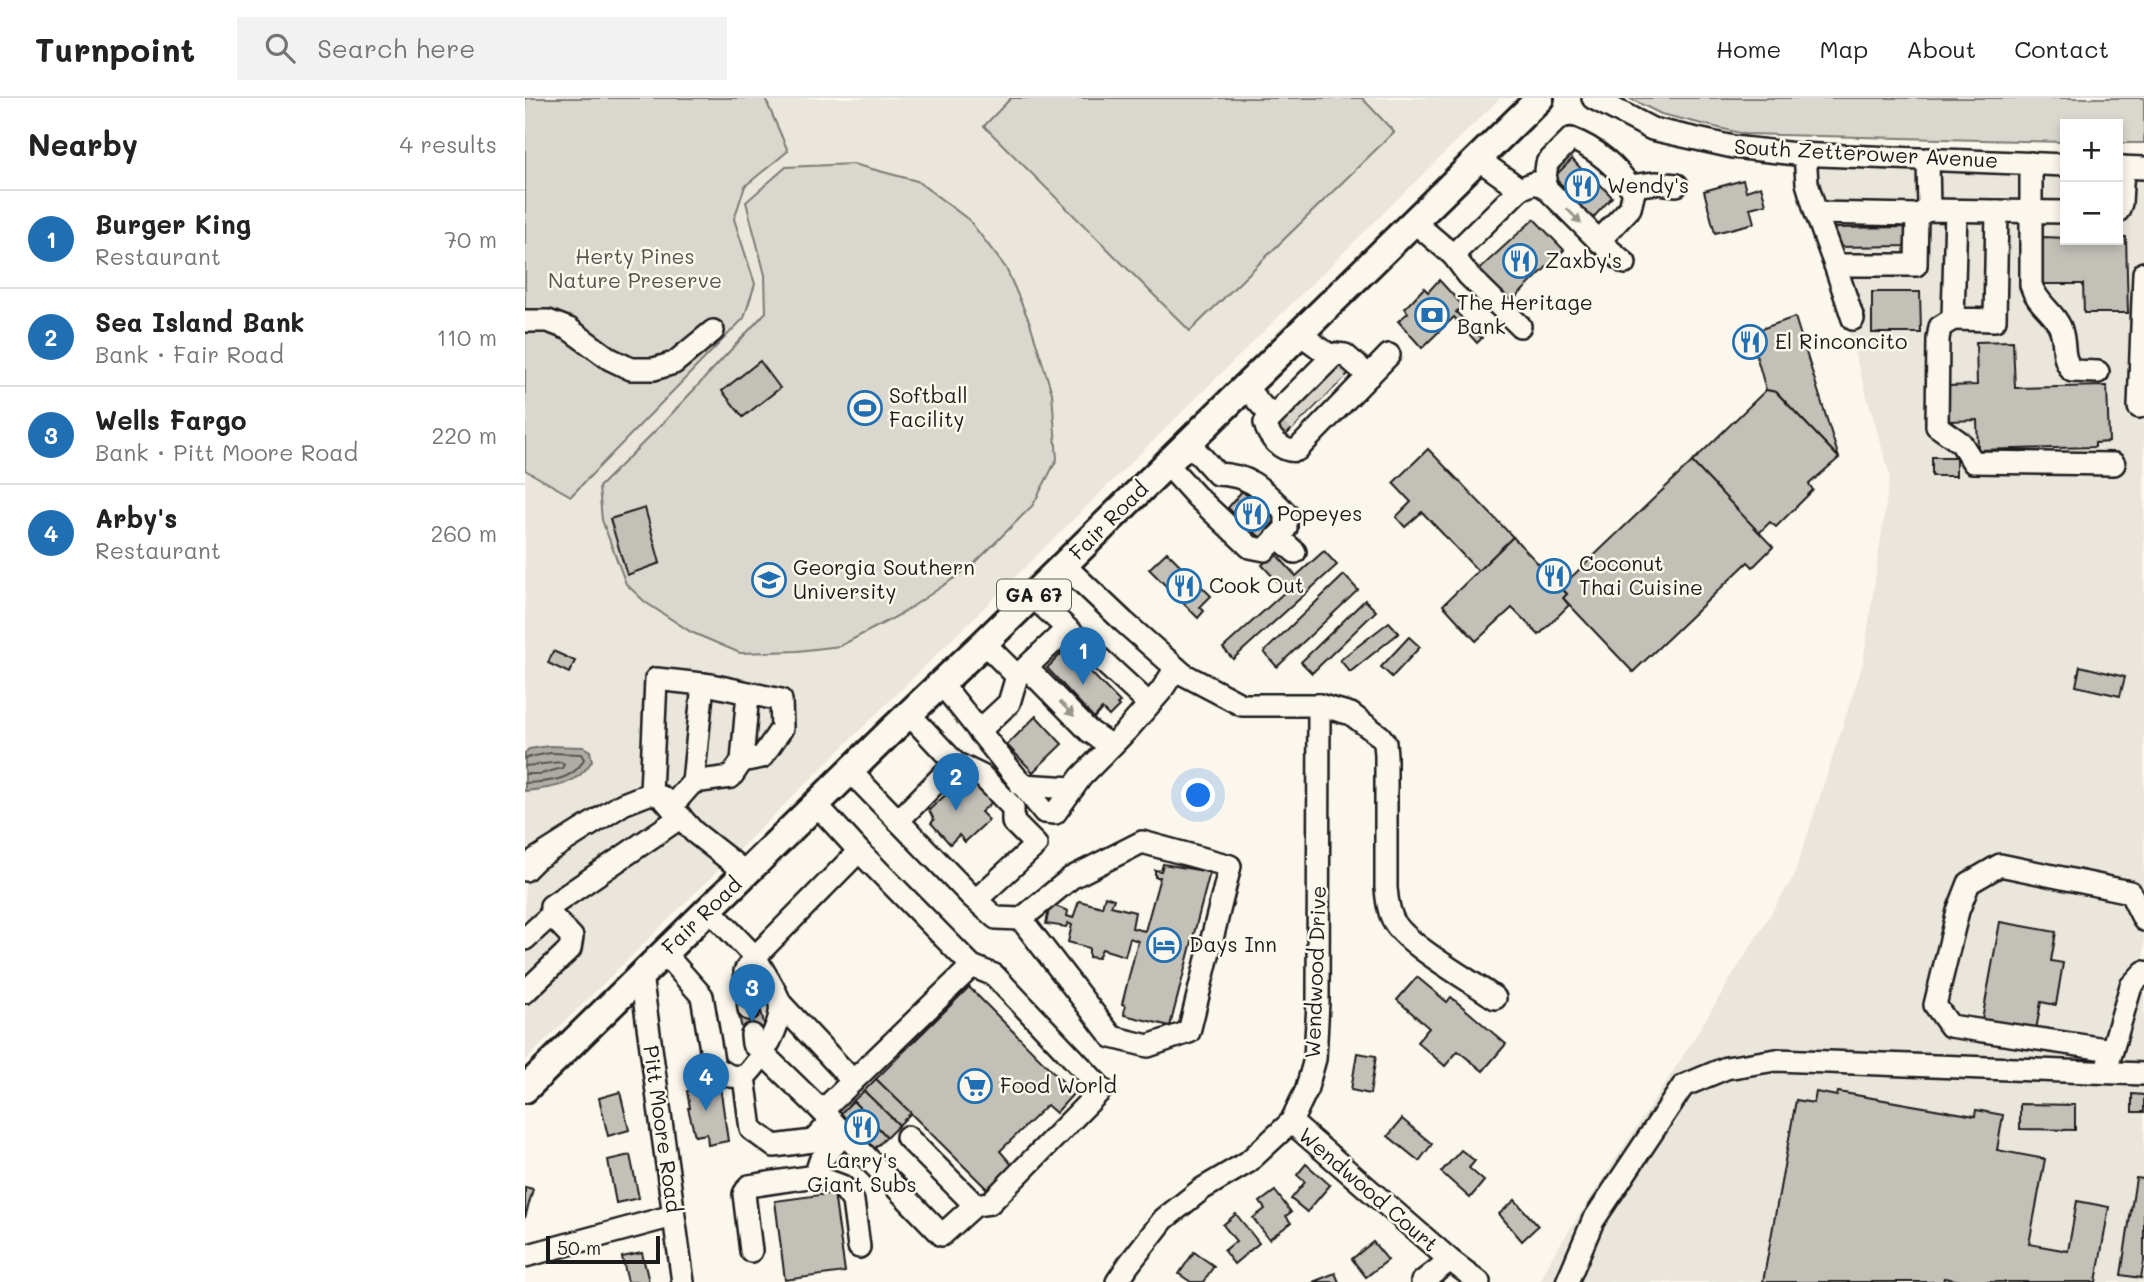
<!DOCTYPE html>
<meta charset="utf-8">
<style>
:root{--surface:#fff;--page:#f2f2f2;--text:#222;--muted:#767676;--line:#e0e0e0;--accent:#1f6fb2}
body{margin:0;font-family:Mali,sans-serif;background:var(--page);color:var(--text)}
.controls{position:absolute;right:21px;top:21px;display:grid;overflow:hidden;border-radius:0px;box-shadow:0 4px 10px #0003}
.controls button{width:63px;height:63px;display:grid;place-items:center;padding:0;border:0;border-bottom:2px solid var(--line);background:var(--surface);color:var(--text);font:35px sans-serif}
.scale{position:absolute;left:21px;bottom:18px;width:114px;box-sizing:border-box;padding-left:7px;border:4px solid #1c1c1c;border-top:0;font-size:19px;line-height:24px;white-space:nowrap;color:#1c1c1c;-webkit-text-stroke:5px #fbf7ec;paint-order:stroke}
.you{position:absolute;left:674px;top:698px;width:24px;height:24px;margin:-18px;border:5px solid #fff;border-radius:50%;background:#1a73e8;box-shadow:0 0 0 10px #1a73e833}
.badge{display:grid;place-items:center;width:46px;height:46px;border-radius:50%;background:var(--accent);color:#fff;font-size:23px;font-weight:700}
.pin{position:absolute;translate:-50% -58px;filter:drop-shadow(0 2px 4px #0008)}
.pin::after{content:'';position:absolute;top:37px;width:24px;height:21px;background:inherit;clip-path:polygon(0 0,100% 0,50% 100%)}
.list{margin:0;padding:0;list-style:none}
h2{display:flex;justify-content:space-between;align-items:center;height:91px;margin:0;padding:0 28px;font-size:30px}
h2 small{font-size:23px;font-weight:400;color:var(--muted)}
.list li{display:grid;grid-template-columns:46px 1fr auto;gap:21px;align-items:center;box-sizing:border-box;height:98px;padding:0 28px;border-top:2px solid var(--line)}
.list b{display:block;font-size:26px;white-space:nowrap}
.list p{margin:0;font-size:23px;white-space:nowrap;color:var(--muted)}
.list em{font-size:23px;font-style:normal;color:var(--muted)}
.icon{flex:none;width:38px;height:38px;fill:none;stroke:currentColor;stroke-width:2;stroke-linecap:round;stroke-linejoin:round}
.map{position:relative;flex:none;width:1619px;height:1184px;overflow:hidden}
header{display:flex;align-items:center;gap:42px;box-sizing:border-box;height:98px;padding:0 35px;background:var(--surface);border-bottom:2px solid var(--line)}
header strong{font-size:33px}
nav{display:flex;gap:38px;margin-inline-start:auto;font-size:24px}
.search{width:490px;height:63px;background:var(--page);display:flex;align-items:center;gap:18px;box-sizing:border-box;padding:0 24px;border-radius:0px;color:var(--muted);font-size:26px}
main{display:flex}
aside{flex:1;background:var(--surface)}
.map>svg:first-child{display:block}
.built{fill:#eae6dc}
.green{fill:#dad7ce;stroke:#7b7a75;stroke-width:2}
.water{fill:#afaca5;stroke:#74726e;stroke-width:2}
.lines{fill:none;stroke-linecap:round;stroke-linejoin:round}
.shore{stroke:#575653;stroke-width:2}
.building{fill:#c3c0b8;stroke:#1c1c1c;stroke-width:2}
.minor-tunnel{stroke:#dad6cd;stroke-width:21;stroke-dasharray:21 10;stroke-linecap:butt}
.minor-casing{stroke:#1c1c1c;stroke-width:26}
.major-casing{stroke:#1c1c1c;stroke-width:32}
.minor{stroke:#fbf7ec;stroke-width:21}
.major{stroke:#fbf7ec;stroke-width:26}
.oneway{fill:#97948e}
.labels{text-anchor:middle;stroke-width:5;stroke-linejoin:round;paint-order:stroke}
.shield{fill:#fbf7ec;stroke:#5f5e5a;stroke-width:2}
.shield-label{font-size:19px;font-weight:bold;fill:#1c1c1c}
.street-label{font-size:21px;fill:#1c1c1c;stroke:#fbf7ec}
.poi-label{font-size:21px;fill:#1c1c1c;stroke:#fbf7ec;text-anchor:start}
.park-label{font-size:21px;fill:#555451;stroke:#fbf7ec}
</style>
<header>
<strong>Turnpoint</strong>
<div class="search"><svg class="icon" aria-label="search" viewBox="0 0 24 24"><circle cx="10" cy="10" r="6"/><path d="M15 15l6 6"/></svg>Search here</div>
<nav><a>Home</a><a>Map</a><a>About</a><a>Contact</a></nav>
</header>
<main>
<aside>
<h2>Nearby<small>4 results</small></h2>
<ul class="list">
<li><span class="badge">1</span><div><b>Burger King</b><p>Restaurant</p></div><em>70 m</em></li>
<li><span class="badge">2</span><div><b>Sea Island Bank</b><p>Bank · Fair Road</p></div><em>110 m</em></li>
<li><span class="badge">3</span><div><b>Wells Fargo</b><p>Bank · Pitt Moore Road</p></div><em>220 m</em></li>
<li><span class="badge">4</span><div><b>Arby's</b><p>Restaurant</p></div><em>260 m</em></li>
</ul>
</aside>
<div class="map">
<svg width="1619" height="1184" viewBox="0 0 1619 1184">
<rect width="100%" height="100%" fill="#fbf7ec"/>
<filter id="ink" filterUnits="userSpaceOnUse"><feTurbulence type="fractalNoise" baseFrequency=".0143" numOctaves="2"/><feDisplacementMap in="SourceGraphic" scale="14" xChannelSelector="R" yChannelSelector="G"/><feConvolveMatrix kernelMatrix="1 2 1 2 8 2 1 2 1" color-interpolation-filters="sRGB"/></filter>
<g filter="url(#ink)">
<g class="built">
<path d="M0,0H975L0,963Z"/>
<path d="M1271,56L1540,66V142H1593V69L1619,70V1184H1015L1027,1159L1158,958L1269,778L1338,565L1365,377Z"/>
</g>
<g class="green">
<path d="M0,0H240L263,53L220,88L209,121L230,186L219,220L46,398L0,372Z"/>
<path d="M486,0H837L869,34L665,233L459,28Z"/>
<path d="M1104,0H1619V45H1593V26H1540V44L1219,36L1136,16Z"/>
<path d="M328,66L392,83L444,122L481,170L505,225L527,295L532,361L508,407L447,468L378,515L315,548L273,553L215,555L166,534L120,504L101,486L77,422L74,389L138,325L241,214L240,177L221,104L261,69Z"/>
</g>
<path class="water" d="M24,648L58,649L65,653L67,663C52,688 27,690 0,693V655L4,651Z"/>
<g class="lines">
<g class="shore">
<path d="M0,660L25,655L56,656L59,661C49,683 21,684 0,685"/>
<path d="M0,668L36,664L39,667L37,670L16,676H0"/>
</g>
</g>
<g class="building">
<path d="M1047,61L1060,75L1062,72L1087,99L1067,121L1052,105L1056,101L1052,97L1049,100L1029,79Z"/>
<path d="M1218,82L1221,93L1236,88L1241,106L1225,110L1229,125L1190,135L1179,93Z"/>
<path d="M1009,121L1039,152L983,207L950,175Z"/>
<path d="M1385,129V148L1308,149V130Z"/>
<path d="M1518,139L1593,142V139H1601L1603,215H1559L1558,186H1518Z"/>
<path d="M914,182L938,208L931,214L957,240L952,245L929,219L897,250L873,223L883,215L880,210L899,190L903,194Z"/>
<path d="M1347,194H1395L1396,235H1347Z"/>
<path d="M1270,219L1314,360L1251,294L1241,292L1225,235Z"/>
<path d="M1488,243L1490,290L1582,288L1584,344L1570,345V349L1453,352L1452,322L1424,323L1423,288L1452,287L1451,244Z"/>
<path d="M816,259L828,271L760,338L748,326Z"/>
<path d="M235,263L255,290L218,319L197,293Z"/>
<path d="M1241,292L1251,294L1314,360L1284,386L1288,392L1251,429L1245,424L1234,435L1167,364Z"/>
<path d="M903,351L988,439L953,473L897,414L880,429L871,419L886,404L868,385Z"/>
<rect x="1407" y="359" width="24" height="19"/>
<path d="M1167,364L1248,449L1228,469L1223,464L1108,574L1038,500L1042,496L1036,489Z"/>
<path d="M717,393L750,422L736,440L703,410Z"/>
<path d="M120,410L135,465L102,477L85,421Z"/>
<path d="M988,439L1042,496L1038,500L1044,507L1014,537L987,510L951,543L918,507Z"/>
<path d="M799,453L812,467L708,561L698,550L761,493L737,467L750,455L771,478Z"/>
<path d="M642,454L686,498L675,509L679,513L673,520L624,471Z"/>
<path d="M819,477L833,492L752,569L739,554Z"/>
<path d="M840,502L851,513L787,575L776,564Z"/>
<path d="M864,524L874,535L825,574L815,562Z"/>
<path d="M884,539L895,549L867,579L856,569Z"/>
<path d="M542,550L595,604L592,606L594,608L584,618L577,611L569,620L522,570Z"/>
<path d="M28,553L50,563L44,575L23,565Z"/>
<path d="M1555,568L1600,579L1595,598L1551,588Z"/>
<path d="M511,618L537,646L508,674L482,647Z"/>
<path d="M457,681L473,699L456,714L464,722L440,744L434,737L425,746L406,725L409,722L404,712L425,693L430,698L436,693L440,697Z"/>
<path d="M638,766L685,774L645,928L599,917L600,907L597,906L613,843L605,840L600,858L577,851L573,860L564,859V850L543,844L547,827L543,825L541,829L521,826L525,806L543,813L542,818L548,820L554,803L577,809L580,798L589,801L586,808L610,814L607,830L620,833L635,779H630V772L636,773Z"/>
<path d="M1475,824L1531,834L1526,863L1538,865L1531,907L1516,904L1511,932L1457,922Z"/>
<path d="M892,879L922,904L926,899L981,946L958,973L933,953L920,968L892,944L904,930L872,902Z"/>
<path d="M444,889L549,995L531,1015L522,1007L475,1053L487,1067L464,1093L351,981Z"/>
<path d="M235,909L241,934L219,939L213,914Z"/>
<path d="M832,955L851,958L845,996L826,992Z"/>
<path d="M351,981L386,1015L374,1027L339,993Z"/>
<path d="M187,984L188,989L195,988L203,1043L183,1047L182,1036L170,1038L163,1010H165L162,993L179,991L178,985Z"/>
<path d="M339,993L374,1027L362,1039L328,1003Z"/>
<path d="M95,994L104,1032L83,1038L74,1000Z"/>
<path d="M1291,994L1312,998L1313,994L1450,1018L1451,1012L1478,1017L1472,1052L1520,1061L1504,1146L1543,1153L1552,1103L1584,1109L1571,1184H1441L1419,1180L1418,1184H1238L1271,1002L1289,1005Z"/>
<path d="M1607,996L1619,997V1014H1607Z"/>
<path d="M328,1003L362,1039L347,1053L313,1018Z"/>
<path d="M1495,1006L1550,1007V1032L1495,1031Z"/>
<path d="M877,1021L907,1046L894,1063L863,1038Z"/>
<path d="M936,1052L950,1063L944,1070L959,1083L945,1100L916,1074Z"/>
<path d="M105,1057L114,1100L91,1105L83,1062Z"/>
<path d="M781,1066L805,1087L782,1114L766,1101L780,1084L772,1077Z"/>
<path d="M1611,1080L1619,1081V1163L1616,1180L1596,1177Z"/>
<path d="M0,1089L8,1091L0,1120Z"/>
<path d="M750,1093L766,1114L761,1118L766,1125L744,1141L728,1120L740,1111L735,1104Z"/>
<path d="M309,1095L320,1174L260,1182L250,1103Z"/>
<path d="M990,1102L1013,1128L997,1143L974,1116Z"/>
<path d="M711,1116L734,1145L709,1166L699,1153L711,1143L698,1127Z"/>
<path d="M848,1144L863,1162L841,1179L827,1161Z"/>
<path d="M669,1154L689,1168L678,1184H666L654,1176Z"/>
<path d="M117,1155L124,1184H103L97,1159Z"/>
<path d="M810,1175L814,1184H788Z"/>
</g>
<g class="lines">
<g class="minor-tunnel">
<path d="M802,273L813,286"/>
<path d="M789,286L801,298"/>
<path d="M775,299L787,311"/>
<path d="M761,313L774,324"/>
</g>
<g class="minor-casing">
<g id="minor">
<path d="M1068,0L1127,31L1208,49L1271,56L1540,67"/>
<path d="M1280,56L1282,85L1291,115L1392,117L1404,112L1540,114"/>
<path d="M1403,61L1404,112"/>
<path d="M1506,65V187C1512,206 1528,213 1535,229C1542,247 1535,257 1547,273L1573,274"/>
<path d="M1593,69L1619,70"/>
<path d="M1105,88L1131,85L1152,87"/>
<path d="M995,91L1009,85L1019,88L1074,143L1105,110L1109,94C1093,70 1073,51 1046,41L1022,65L1019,88"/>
<path d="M1431,113L1428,221L1470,222L1472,113"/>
<path d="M1593,113L1596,105L1598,69"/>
<path d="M1291,115L1310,167H1391L1392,117"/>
<path d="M889,124L928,157L995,91L953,61"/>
<path d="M1074,143L1100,165"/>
<path d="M928,157L943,177L995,228"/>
<path d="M1310,167L1328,221"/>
<path d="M1428,221L1415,229L1413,241L1412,328L1436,345L1448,364L1589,366"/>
<path d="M0,223H23L44,231L85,261L106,271H129L149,265L188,233"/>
<path d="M775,236L807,259"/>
<path d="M720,289L747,319L740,325C743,339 757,355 772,352L864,257"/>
<path d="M1614,309L1619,175"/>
<path d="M747,319L810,256L820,257L844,278"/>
<path d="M642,366L671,398L725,449L740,452L761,430V415C738,392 727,377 692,376L664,345"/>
<path d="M753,439L770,454"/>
<path d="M539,467L599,524L658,576L717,607H794L826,616L855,638L860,645L861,657V790C862,801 863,812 868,822C881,847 945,882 970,900"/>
<path d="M507,498L624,606"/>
<path d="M459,545L492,578L542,531"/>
<path d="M502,570L564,633L586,648"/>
<path d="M416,585L519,714L530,715L556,679L603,631L636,593L651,570"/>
<path d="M384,616L430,665L457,678L488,710V724L511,747L451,802"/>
<path d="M454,633L484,605L492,578"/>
<path d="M325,673L446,798L471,820L496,821L587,939L623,948L664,934L705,768L617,744L546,780L496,821"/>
<path d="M168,684L206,679L217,663"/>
<path d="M496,687L548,690"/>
<path d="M126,695L131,581L186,587L256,602L257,630L237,659L217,663L223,595"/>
<path d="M146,709L168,684L178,586"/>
<path d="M373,723L430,665"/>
<path d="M0,772L11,761L98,706L126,695L137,699L169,734L221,775"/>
<path d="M184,811L230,859L334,753L291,706"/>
<path d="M0,841L26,817"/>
<path d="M139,855L177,898L189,969L205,978L219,979C234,965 261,923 254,902C248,887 238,873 230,859L220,873L224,911"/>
<path d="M447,868L469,877L577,991L465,1105L450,1107"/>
<path d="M116,877L158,1184"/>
<path d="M0,894L45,851L47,839L26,817V808L156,719"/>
<path d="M255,905L328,983"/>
<path d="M227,937L228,946L297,1013L447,868L334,753"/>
<path d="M1587,952L1425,928L1410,907L1433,813L1444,785L1475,767L1605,794L1619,822"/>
<path d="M1583,966L1606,888L1619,874"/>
<path d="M219,979L226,1031L249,1048L288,1043L307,1023"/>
<path d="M297,1013L417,1137L450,1107L382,1039"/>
<path d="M766,1024L925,1162L954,1184"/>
<path d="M290,1078L317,1088L328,1103L334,1149"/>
<path d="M226,1153L219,1096L224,1088L290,1078L295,1063L319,1036"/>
<path d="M0,1158L148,1118"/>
<path d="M592,1184L604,1166L639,1121L677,1091L723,1064L766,1024L781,993L790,961L793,904L794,607"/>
<path d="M897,1184L925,1162"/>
<path d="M1042,1184L1068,1123L1158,988L1201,970L1251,962L1619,976"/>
</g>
</g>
<g class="major-casing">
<path id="major" d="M0,991L368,631L459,545L1015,0"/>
</g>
<use href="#minor" class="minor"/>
<use href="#major" class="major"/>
</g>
<defs><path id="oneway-solid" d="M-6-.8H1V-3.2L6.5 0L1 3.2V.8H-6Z" transform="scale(1.75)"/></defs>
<g class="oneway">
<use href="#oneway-solid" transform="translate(1049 118) rotate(45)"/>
<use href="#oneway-solid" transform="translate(542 611) rotate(45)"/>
</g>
</g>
<defs>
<g id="restaurant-ring" transform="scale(1.75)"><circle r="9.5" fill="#fbf7ec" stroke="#1f6fb2" stroke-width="1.5"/><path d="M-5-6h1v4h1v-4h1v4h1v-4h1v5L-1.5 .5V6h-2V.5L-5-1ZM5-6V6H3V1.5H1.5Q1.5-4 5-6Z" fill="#1f6fb2"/></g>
<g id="bank-ring" transform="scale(1.75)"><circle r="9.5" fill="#fbf7ec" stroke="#1f6fb2" stroke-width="1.5"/><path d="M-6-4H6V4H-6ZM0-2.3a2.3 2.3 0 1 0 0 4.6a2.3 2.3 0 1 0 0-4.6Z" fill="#1f6fb2"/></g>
<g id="stadium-ring" transform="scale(1.75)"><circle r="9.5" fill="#fbf7ec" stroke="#1f6fb2" stroke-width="1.5"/><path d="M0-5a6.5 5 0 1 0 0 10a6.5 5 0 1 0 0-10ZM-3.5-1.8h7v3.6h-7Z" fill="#1f6fb2"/></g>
<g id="university-ring" transform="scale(1.75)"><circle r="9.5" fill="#fbf7ec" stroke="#1f6fb2" stroke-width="1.5"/><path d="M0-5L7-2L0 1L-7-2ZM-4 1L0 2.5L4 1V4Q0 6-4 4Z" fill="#1f6fb2"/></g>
<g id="hotel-ring" transform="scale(1.75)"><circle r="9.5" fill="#fbf7ec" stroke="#1f6fb2" stroke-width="1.5"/><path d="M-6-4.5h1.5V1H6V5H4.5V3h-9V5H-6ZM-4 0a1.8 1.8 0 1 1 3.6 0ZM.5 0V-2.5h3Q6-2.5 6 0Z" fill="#1f6fb2"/></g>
<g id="supermarket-ring" transform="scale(1.75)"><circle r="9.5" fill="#fbf7ec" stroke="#1f6fb2" stroke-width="1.5"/><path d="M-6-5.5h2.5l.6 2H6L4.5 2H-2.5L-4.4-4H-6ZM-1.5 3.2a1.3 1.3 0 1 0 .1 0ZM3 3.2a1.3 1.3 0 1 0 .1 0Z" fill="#1f6fb2"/></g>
</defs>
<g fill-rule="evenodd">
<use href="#restaurant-ring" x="1057" y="88"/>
<use href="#restaurant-ring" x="995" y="163"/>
<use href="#bank-ring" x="907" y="217"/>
<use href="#restaurant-ring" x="1225" y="244"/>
<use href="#stadium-ring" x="340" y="310"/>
<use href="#restaurant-ring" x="727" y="416"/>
<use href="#restaurant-ring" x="1029" y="478"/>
<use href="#university-ring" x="244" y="482"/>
<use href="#restaurant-ring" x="659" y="488"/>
<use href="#hotel-ring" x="639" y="847"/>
<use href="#supermarket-ring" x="450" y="988"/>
<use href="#restaurant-ring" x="337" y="1029"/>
</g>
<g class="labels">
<rect class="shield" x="472" y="481.5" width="74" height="31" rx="5"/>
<g class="shield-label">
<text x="509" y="504">GA 67</text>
</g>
<g class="street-label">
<text transform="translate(1341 56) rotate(3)" y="7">South Zetterower Avenue</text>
<text transform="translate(584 423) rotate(-45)" y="7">Fair Road</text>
<text transform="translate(177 818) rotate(-44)" y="7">Fair Road</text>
<text transform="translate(791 874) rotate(-88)" y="7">Wendwood Drive</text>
<text transform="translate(137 1031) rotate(82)" y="7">Pitt Moore Road</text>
<text transform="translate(843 1092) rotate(41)" y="7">Wendwood Court</text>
</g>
<g class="poi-label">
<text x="1082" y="95">Wendy's</text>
<text x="1020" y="170">Zaxby's</text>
<text x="932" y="212">The Heritage<tspan x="932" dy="24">Bank</tspan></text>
<text x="1250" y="251">El Rinconcito</text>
<text x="364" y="305">Softball<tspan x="364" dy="24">Facility</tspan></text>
<text x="752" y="423">Popeyes</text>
<text x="1054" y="473">Coconut<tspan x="1054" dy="24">Thai Cuisine</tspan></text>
<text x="268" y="477">Georgia Southern<tspan x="268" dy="24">University</tspan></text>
<text x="684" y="495">Cook Out</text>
<text x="664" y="854">Days Inn</text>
<text x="475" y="995">Food World</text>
<text x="337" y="1070" text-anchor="middle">Larry's<tspan x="337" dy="24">Giant Subs</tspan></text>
</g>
<g class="park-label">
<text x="110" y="166">Herty Pines<tspan x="110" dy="24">Nature Preserve</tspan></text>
</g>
</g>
</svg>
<div class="controls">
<button>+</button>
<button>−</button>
</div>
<div class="scale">50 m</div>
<div class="you"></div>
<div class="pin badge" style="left:558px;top:587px">1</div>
<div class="pin badge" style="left:431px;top:713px">2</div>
<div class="pin badge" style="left:227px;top:924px">3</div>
<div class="pin badge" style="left:181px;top:1013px">4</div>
</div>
</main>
